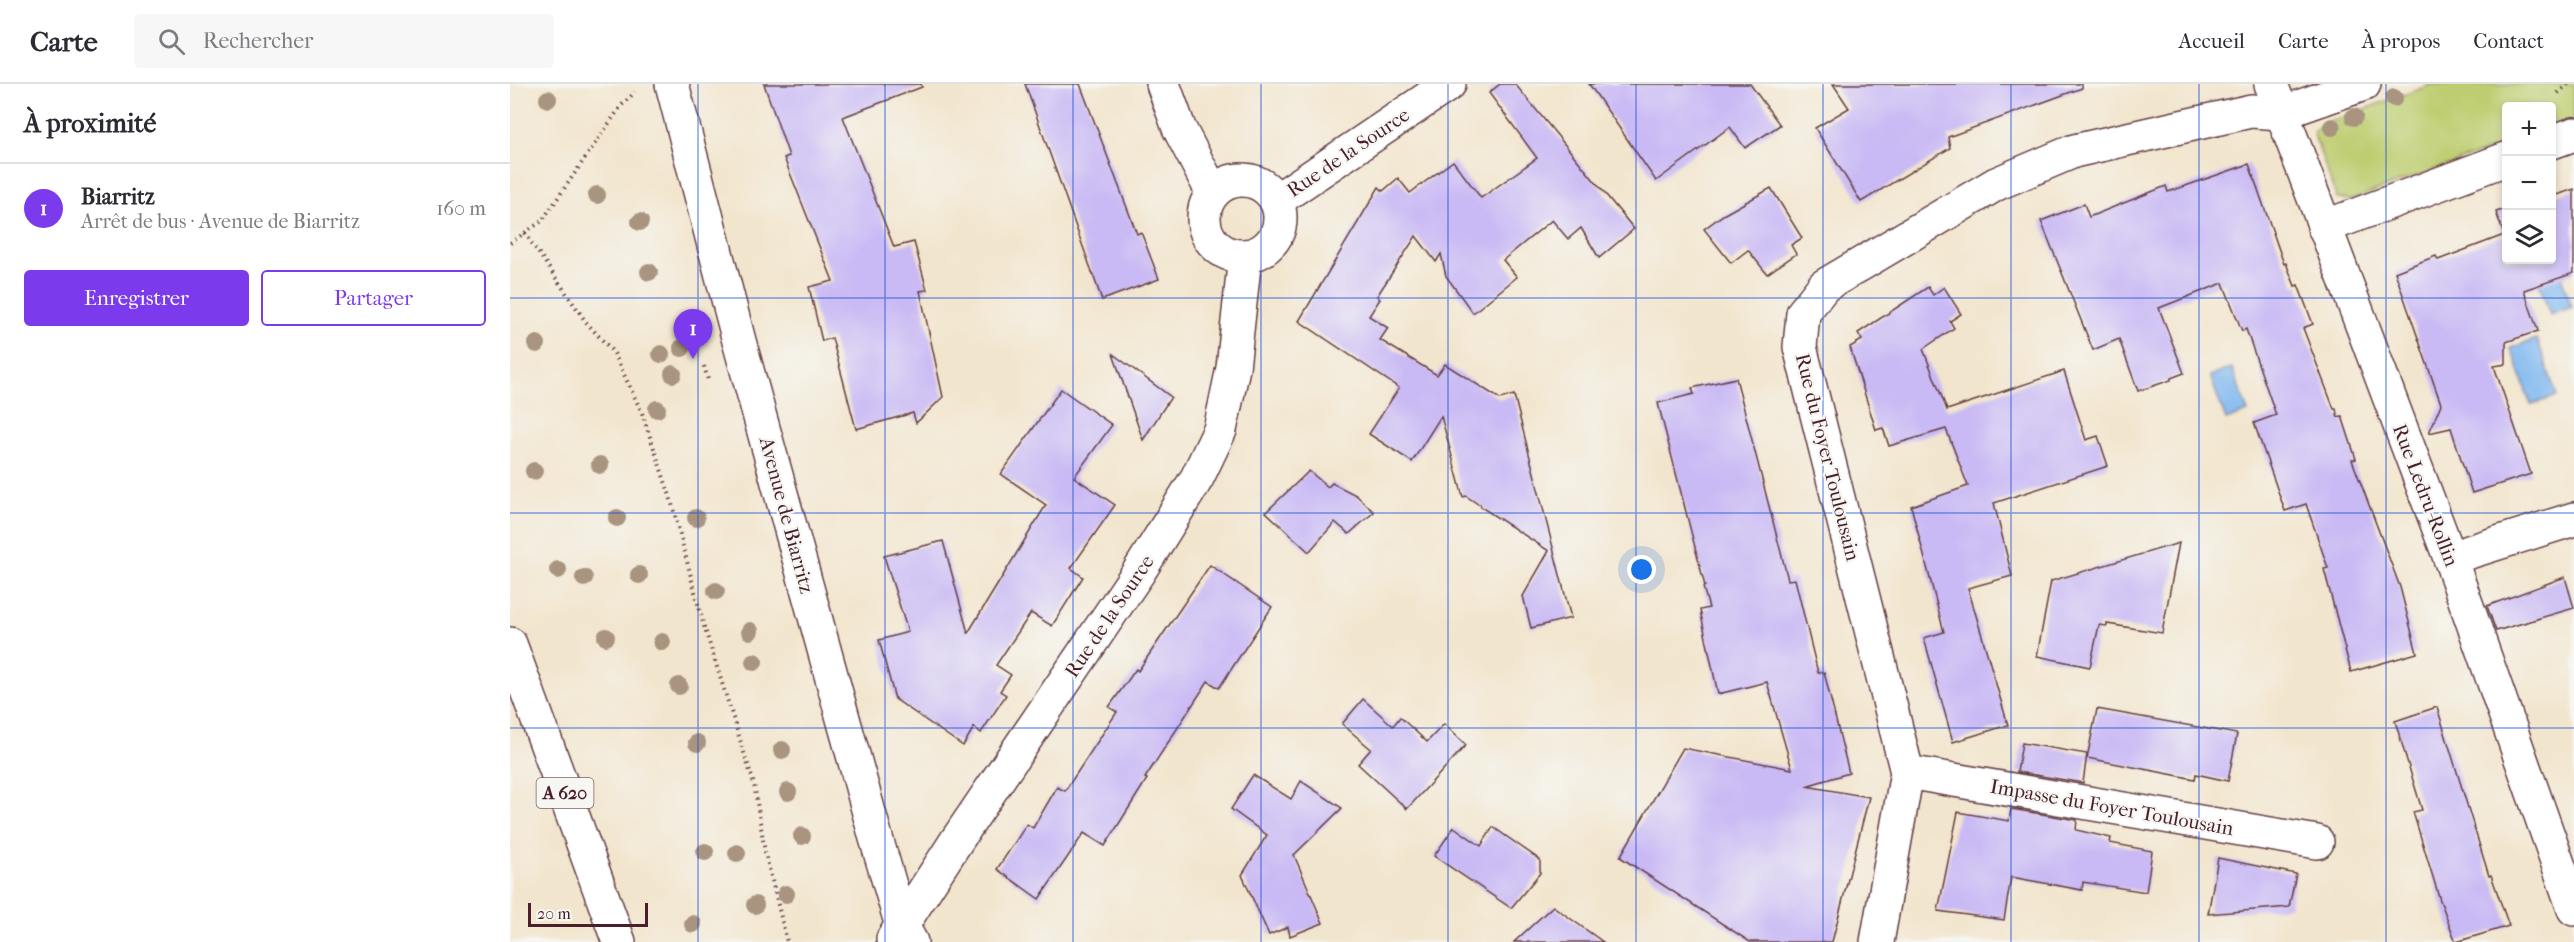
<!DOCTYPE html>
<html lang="fr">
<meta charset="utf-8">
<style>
:root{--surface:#fff;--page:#f7f7f7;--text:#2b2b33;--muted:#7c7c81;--line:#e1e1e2;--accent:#7c3aed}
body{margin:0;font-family:"IM FELL French Canon",serif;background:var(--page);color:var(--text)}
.controls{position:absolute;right:18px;top:18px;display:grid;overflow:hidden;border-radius:6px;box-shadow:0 3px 9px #0003}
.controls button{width:54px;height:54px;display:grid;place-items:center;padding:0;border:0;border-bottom:2px solid var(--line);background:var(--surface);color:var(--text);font:30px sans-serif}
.scale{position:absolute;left:18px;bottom:15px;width:120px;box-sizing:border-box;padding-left:6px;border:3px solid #4a1f2b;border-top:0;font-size:16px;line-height:21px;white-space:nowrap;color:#4a1f2b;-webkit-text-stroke:4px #f6f6f2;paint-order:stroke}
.you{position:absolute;left:1132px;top:486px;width:21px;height:21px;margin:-15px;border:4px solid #fff;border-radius:50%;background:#1a73e8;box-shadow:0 0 0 9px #1a73e833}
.badge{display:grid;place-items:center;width:39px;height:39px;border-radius:50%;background:var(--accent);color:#fff;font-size:20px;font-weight:700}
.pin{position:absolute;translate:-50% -50px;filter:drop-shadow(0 2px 3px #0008)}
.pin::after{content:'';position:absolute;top:32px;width:21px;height:18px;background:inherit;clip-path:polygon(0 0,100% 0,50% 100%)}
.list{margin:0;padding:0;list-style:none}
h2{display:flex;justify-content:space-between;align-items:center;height:78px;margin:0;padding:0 24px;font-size:26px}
h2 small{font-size:20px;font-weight:400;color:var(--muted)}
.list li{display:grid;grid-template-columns:39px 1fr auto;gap:18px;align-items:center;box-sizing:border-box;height:90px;padding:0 24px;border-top:2px solid var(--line)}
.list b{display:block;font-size:22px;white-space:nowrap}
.list p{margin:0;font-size:20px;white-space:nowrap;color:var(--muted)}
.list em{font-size:20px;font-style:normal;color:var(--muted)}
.actions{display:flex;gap:12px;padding:18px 24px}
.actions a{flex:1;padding:14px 0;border:2px solid var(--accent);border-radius:6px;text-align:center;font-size:21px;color:var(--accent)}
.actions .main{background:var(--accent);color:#fff}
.icon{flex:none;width:33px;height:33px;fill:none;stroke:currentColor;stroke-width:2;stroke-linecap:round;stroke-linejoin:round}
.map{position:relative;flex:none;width:2064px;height:858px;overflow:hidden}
header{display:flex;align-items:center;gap:36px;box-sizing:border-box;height:84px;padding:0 30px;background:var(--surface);border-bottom:2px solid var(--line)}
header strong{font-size:28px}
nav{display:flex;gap:33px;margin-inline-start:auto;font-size:21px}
.search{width:420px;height:54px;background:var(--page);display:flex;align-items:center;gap:15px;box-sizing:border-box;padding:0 21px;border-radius:6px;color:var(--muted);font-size:22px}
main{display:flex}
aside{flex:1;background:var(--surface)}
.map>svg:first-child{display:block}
.green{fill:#becd6f;stroke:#84764d;stroke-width:1.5}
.water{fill:#7fb7ef;stroke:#646b8d;stroke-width:1.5}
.building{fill:#c9b9f4}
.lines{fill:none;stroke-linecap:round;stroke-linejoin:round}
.minor-casing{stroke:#633d43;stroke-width:36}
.highway-casing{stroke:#633d43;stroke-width:36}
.path{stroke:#633d43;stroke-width:4;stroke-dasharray:1.5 4.5;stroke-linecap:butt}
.minor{stroke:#fff;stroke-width:33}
.highway{stroke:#fff;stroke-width:33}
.tree{fill:#a9957f}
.grid{fill:none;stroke:#1d4ed8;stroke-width:1.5;stroke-opacity:0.55}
.labels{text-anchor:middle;stroke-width:4.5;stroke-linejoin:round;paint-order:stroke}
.shield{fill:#f6f6f2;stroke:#7e6067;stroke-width:1.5}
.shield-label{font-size:18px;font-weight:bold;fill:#4a1f2b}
.street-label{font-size:20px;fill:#4a1f2b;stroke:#f6f6f2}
</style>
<header>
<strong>Carte</strong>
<div class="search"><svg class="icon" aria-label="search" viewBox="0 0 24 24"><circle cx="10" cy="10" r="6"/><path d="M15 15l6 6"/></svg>Rechercher</div>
<nav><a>Accueil</a><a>Carte</a><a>À propos</a><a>Contact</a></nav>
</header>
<main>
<aside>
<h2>À proximité<small></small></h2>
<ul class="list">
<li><span class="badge">1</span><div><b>Biarritz</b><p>Arrêt de bus · Avenue de Biarritz</p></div><em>160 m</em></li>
</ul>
<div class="actions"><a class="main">Enregistrer</a><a>Partager</a></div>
</aside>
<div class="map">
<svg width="2064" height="858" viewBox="0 0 2064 858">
<rect width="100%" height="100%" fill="#f6f6f2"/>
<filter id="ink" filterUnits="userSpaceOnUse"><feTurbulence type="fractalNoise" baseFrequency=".0167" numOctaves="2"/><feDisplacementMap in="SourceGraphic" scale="12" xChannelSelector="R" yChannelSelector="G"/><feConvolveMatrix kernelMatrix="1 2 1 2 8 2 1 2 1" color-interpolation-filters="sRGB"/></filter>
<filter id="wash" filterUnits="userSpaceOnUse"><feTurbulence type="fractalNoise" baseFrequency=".008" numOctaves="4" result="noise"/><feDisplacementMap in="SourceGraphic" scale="24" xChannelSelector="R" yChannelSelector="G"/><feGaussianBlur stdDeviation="1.35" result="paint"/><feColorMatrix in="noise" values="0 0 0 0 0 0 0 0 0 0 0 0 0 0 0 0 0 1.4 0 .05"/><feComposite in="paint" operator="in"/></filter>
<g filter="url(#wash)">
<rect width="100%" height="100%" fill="#f2e5cd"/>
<path class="green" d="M1923,0H2064V35L2042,44V22H1996V60L1841,116L1827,115L1803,48L1816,39Z"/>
<g class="water">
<path d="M2048,184L2062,223L2040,231L2027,192Z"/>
<path d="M2027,255L2047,312L2021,321L2001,264Z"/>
<path d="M1722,284L1738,328L1716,336L1700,292Z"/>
</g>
<g id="blocks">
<g class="building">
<path d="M254,0H411L412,3L333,33L384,163L404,158L417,206L410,207L433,313L406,339L403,329L346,345L322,254L312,257L299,203L323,197L274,74L279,72Z"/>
<path d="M515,0H570L627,150L631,148L649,195L592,216Z"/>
<path d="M990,0H1005L1124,145L1089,174L1071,144L1058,155L1042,136L993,176L1007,193L963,229L936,192L931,170L926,178L906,152L867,212L870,215L859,232L878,244L870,256L927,291L935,280L990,315L1004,311L1061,534L1021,544L1013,512L1039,467L971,423L970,420H968L956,412L953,413L931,332L902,378L859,350L889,304L789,237L869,103L873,107L888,94L900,109L943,77L971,114L1027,74L979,9Z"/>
<path d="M1079,0H1240L1270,41L1235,64L1220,43L1146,97Z"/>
<path d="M1323,0H1572V4L1438,53L1440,64L1351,118L1305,44L1339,24Z"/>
<path d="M1739,80L1774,180L1776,179L1785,202L1788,201L1803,240L1793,244L1824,325H1826L1828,333L1832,332L1846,375L1842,376L1890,503L1907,569L1841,588L1814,485L1818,484L1796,420L1775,427L1744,339L1766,331L1736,245L1732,247L1713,199L1649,224L1674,289L1661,294V296L1628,307L1609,255L1583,266L1531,137L1574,120L1579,133L1656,102L1658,108Z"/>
<path d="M1261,104L1292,154L1281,161L1286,170L1257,190L1238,166L1221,179L1194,145L1213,131Z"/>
<path d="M2064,105V189L2014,206L2028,247L1996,258V280L1984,282L2021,390L1962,409L1941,344L1919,349L1931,320L1885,188L1926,172L1928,176L1994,151L1986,128L1996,125V176H2042V108L2045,107L2047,111Z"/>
<path d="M1418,203L1423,211L1434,203L1451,230L1440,237L1444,244L1413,265L1437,326L1554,287L1576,356L1588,352L1598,382L1484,419L1502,492L1458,504L1498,641L1443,658L1414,554L1434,548L1401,422L1458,402L1436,345L1379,362L1373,344L1366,346L1340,263L1352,256L1348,249Z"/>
<path d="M603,270L661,313L633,356Z"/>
<path d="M1226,294L1278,496L1285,495L1308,589L1314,588L1339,689L1296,702L1359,713L1322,858H1240L1110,773L1173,664L1282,685L1257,598L1208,610L1190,526L1199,524L1193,503L1195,502L1148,319L1184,310L1182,304Z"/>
<path d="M551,305L602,341L564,393L605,421L561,484L573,493L542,542L521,529L486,581L501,591L490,607L496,611L471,649L464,643L453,662L385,615L369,556L398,548L374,472L433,457L458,549L536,421L491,390Z"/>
<path d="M799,387L818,403L822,399L846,411L864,428L839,450L825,438L799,468L756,428Z"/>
<path d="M1669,459L1652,549L1597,540V542L1589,541L1580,583L1527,572L1541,497Z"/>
<path d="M700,481L762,523L709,604L698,597L635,694L637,695L595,762L574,749L529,815L487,785L517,740L523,744L547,703L555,707L607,628L599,623L626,585L628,587Z"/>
<path d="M2055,493L2064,524L1986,547L1977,522Z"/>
<path d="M853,615L883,642L890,633L917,658L934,640L956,661L897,725L848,680L861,665L832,640Z"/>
<path d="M1927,623L1979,792L1981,791L1999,842L1946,858L1930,816L1903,728L1912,726L1885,637Z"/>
<path d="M1587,625L1727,650L1718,697L1686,690L1685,695L1577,674Z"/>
<path d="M1512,659L1577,670L1573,699L1507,688Z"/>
<path d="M743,691L781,715L791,697L832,724L784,771L813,839L780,852L778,843L759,851L732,791L757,751L721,725Z"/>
<path d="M1501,725L1567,736L1566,746L1601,754L1600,759L1642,767L1636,808L1573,798L1572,806L1501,793L1494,836L1428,827L1448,728L1499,737Z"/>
<path d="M944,743L971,762L983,743L1030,776V789L1001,824L924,772Z"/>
<path d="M1708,774L1786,790L1779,823L1698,830Z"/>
<path d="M1043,822L1093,858H1004Z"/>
</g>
</g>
</g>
<g filter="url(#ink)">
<use href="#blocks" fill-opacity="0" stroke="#633d43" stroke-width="1.5"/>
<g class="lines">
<g class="minor-casing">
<g id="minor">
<path d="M162,0L229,257L366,754L392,842L401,858"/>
<path d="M653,0L669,44L703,109"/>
<path d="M1761,0L1940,474L2064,825"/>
<path d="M2042,58L2064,50"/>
<circle cx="732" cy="134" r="38"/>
<path d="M767,116L939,0"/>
<path d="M1814,143L1996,75"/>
<path d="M1940,474L2064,435"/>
<path d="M1397,688L1807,758"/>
<path d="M383,855L447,756L628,489L687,394L710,346L723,284L735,172"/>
<path d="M1367,858L1397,688L1290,263L1293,229L1314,202L1486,100L1564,67L1741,27L1772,29L1854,0"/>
</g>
</g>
<g class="highway-casing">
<path id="highway" d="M0,560L109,858"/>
</g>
<g class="path">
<path d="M2048,9L2058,0"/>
<path d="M15,149L76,238L104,269L132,329L160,412L193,539L244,700L255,768L277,858"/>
<path d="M0,159L32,137L111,22L125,8"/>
<path d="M194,282L198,296"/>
</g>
<use href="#minor" class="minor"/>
<use href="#highway" class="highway"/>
</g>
<g class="tree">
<circle cx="1884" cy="14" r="9"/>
<circle cx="38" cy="15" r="9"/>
<circle cx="1844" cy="33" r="9"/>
<circle cx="1822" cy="43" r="9"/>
<circle cx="87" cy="111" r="9"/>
<circle cx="130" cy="138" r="9"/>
<circle cx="139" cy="188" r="9"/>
<circle cx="27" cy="260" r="9"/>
<circle cx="172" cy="264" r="9"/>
<circle cx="151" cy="270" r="9"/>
<circle cx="163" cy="290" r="9"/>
<circle cx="147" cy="325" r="9"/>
<circle cx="90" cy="381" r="9"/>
<circle cx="24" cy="387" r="9"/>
<circle cx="107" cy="434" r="9"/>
<circle cx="186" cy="434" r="9"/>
<circle cx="48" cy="486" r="9"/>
<circle cx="129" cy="491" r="9"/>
<circle cx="74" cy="494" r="9"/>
<circle cx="206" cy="507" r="9"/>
<circle cx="240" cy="547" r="9"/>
<circle cx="96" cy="553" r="9"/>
<circle cx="152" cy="558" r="9"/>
<circle cx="244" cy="578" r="9"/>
<circle cx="169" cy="602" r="9"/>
<circle cx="187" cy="659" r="9"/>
<circle cx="272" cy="666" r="9"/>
<circle cx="278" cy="708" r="9"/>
<circle cx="292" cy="752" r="9"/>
<circle cx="195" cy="768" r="9"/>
<circle cx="227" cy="769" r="9"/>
<circle cx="276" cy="810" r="9"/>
<circle cx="245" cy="821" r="9"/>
<circle cx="183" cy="840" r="9"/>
</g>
</g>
<path class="grid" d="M188,0V858M375,0V858M563,0V858M751,0V858M938,0V858M1126,0V858M1313,0V858M1501,0V858M1689,0V858M1876,0V858M0,214H2064M0,429H2064M0,644H2064"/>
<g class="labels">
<rect class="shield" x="26.5" y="694" width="57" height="30" rx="4.5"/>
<g class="shield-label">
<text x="55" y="715">A 620</text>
</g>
<g class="street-label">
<text transform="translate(838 68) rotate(-34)" y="7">Rue de la Source</text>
<text transform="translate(1318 373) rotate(76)" y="7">Rue du Foyer Toulousain</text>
<text transform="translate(1916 411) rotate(69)" y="7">Rue Ledru-Rollin</text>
<text transform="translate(277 431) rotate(75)" y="7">Avenue de Biarritz</text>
<text transform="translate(599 532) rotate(-56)" y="7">Rue de la Source</text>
<text transform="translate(1602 723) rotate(10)" y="7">Impasse du Foyer Toulousain</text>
</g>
</g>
</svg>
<div class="controls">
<button>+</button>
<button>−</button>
<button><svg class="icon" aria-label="layers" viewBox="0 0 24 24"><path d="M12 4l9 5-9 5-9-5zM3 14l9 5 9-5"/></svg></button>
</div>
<div class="scale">20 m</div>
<div class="you"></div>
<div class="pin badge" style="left:183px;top:275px">1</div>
</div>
</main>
